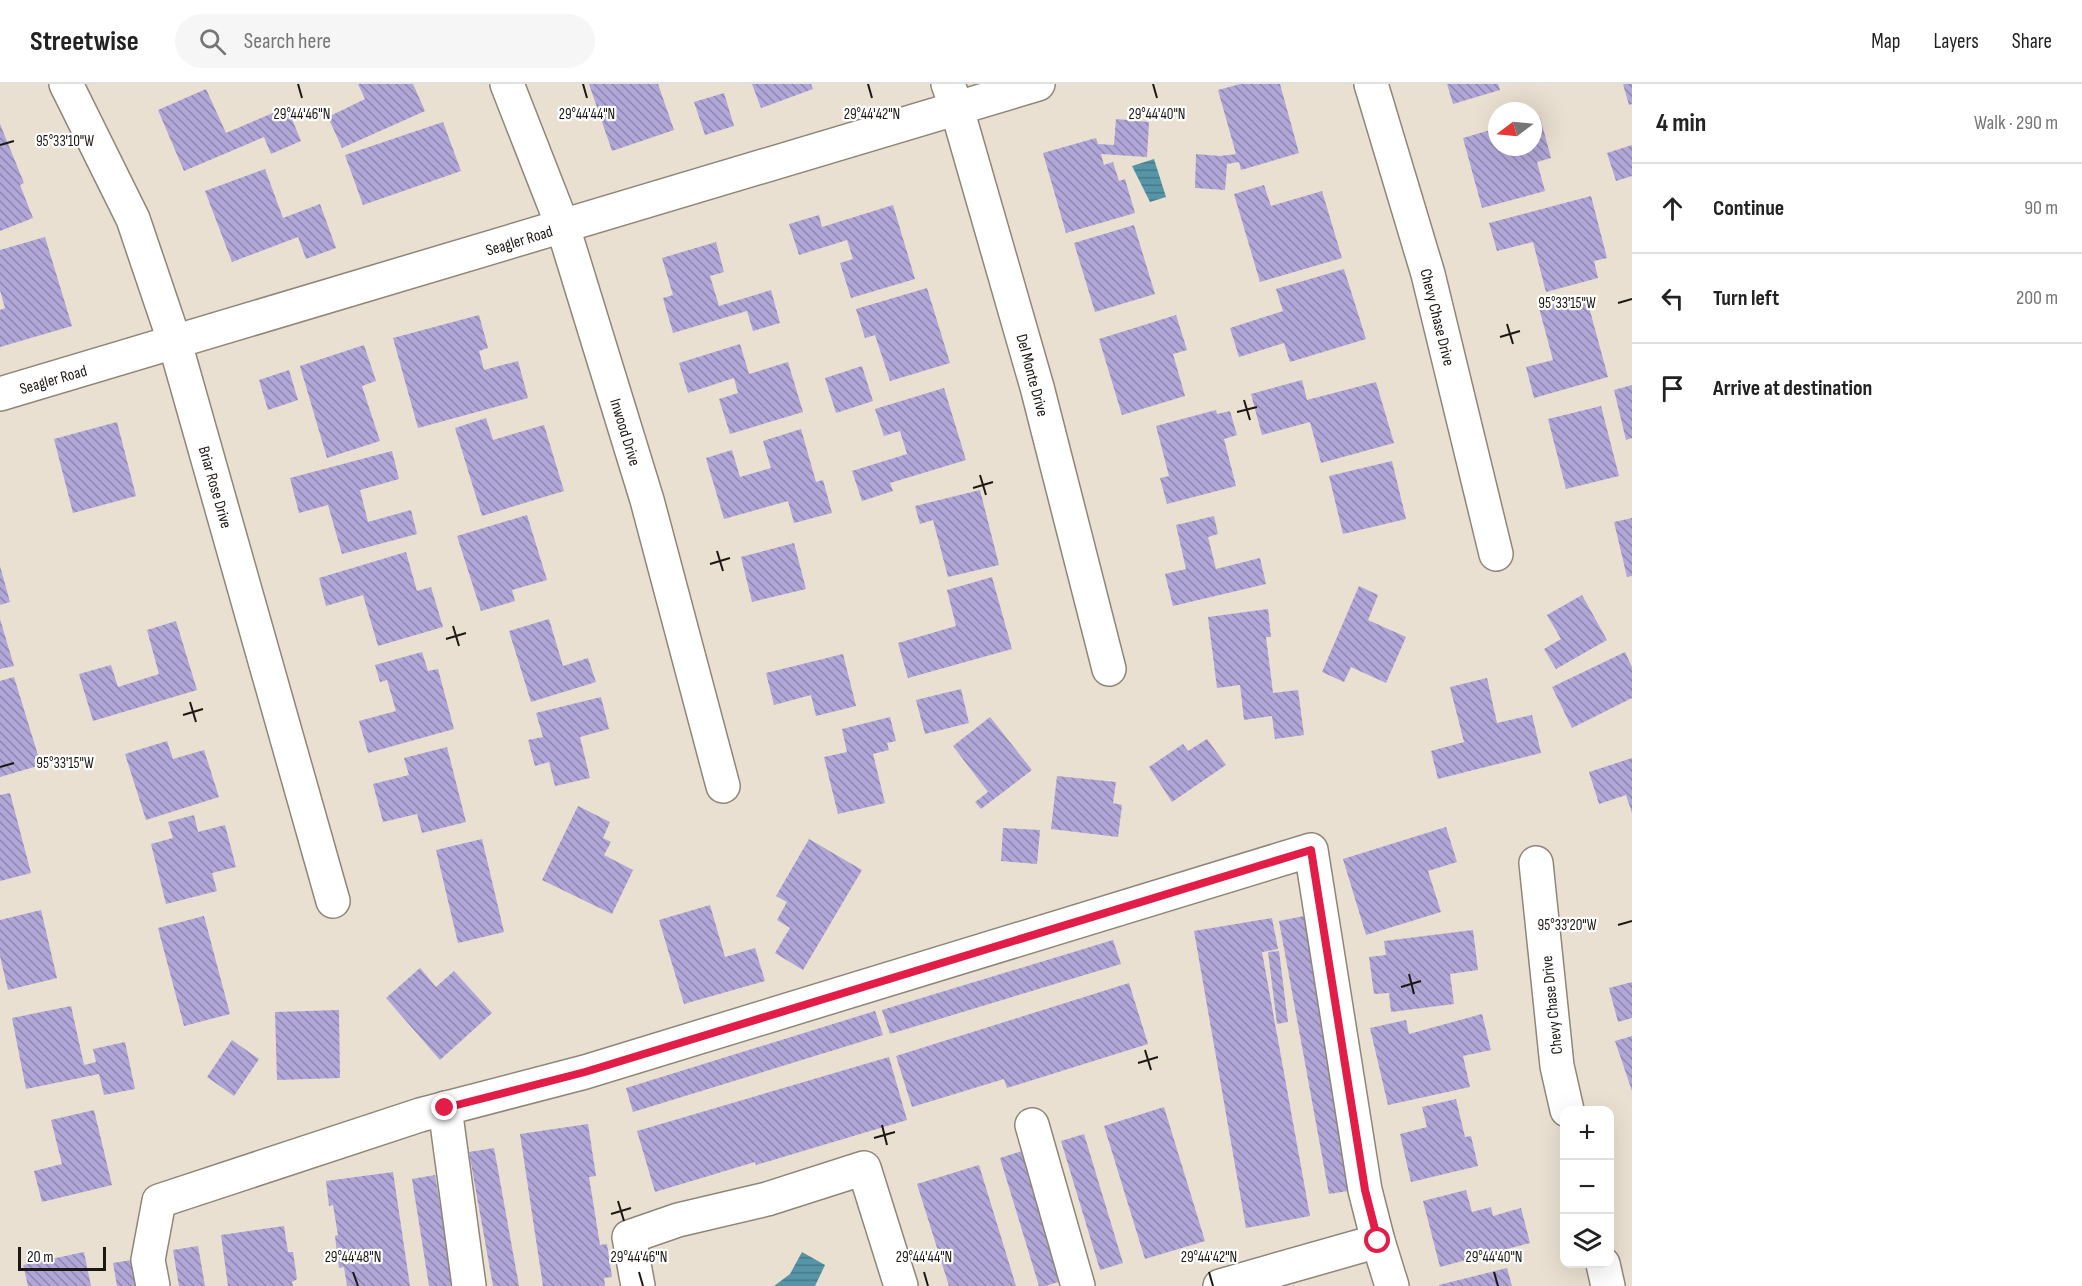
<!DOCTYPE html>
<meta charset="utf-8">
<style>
:root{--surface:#fff;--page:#f6f6f6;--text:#222;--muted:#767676;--line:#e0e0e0}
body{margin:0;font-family:"Sofia Sans Condensed",sans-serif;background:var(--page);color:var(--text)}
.controls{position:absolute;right:18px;bottom:18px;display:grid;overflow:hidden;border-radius:12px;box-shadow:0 6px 24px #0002}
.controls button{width:54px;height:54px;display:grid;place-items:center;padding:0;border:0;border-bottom:2px solid var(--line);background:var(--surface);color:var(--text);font:30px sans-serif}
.compass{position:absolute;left:1488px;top:18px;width:54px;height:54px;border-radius:50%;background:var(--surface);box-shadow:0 6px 24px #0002;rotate:254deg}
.scale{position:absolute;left:18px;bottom:15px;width:88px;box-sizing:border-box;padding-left:6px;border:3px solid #1b1712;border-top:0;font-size:16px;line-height:21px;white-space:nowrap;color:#1b1712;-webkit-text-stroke:4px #fff;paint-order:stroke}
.stop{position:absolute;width:18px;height:18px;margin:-14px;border:4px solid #e11d48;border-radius:50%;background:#fff}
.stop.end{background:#e11d48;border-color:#fff;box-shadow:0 2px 6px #0008}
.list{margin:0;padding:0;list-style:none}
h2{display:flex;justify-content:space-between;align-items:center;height:78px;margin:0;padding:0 24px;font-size:26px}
h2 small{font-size:20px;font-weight:400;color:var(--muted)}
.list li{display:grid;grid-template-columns:39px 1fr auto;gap:18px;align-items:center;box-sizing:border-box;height:90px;padding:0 24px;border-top:2px solid var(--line)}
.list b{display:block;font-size:22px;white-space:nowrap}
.list em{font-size:20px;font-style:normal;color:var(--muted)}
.icon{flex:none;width:33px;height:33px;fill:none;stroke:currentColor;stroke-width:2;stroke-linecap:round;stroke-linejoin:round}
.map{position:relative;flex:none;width:1632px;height:1202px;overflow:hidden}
header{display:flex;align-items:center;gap:36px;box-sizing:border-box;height:84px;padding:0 30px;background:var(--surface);border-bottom:2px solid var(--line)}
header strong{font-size:28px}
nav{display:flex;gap:33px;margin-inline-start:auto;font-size:21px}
.search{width:420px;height:54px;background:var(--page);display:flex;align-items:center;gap:15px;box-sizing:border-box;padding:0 21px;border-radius:33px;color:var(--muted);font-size:22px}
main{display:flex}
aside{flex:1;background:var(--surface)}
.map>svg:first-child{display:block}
.water{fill:url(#water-rules)}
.building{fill:url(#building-back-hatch)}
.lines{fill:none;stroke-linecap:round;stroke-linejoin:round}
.minor-casing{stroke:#8f8678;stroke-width:36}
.minor{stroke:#fff;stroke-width:33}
.route{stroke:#e11d48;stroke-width:8}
.ticks{fill:none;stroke:#1b1712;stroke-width:2}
.labels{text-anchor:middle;stroke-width:4.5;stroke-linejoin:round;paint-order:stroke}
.street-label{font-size:16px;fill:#1b1712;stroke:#fff}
.ticks-label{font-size:15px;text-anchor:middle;fill:#1b1712;stroke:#fff;stroke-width:4.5;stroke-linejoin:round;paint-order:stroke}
</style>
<header>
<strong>Streetwise</strong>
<div class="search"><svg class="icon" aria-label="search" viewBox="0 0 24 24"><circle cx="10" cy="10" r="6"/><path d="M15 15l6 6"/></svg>Search here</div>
<nav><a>Map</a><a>Layers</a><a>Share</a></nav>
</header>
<main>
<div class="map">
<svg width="1632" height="1202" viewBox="0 0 1632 1202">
<defs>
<pattern id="water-rules" width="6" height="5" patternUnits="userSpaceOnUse" patternTransform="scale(1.5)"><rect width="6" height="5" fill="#5695a7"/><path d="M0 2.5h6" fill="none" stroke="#467987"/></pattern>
<pattern id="building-back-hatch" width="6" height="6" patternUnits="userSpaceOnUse" patternTransform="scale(1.5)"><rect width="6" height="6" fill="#b0a6d7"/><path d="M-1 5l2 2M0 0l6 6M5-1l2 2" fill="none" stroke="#8e86ad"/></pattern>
</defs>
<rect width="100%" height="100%" fill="#eae0d1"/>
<g class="water">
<path d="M1154,75L1166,113L1150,118L1132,82Z"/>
<path d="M802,1168L825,1181L815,1202H774L790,1190Z"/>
</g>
<g class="building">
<path d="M358,0H413L425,27L342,64L328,33L365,15Z"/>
<path d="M589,0H658L674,46L612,67Z"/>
<path d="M752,0H811L813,5L761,24Z"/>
<path d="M1240,0H1280L1299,69L1241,86L1239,78L1227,80L1225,106L1195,104L1196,70L1220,72L1236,70L1218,6Z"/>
<path d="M1447,0H1498L1500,6L1453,20Z"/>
<path d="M1623,0H1632V20L1629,21Z"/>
<path d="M206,5L226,49L287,23L301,57L271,70L264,53L184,87L158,26Z"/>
<path d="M724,9L734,42L705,51L694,18Z"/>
<path d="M1540,33L1551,74L1537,78L1545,107L1482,124L1463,54L1497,44V63H1533V34Z"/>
<path d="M1116,35L1149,38L1147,73L1101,70L1104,81L1113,78L1119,97L1125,95L1135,129L1066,149L1043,69L1096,54L1098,60L1114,61Z"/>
<path d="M443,38L461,87L363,121L345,71Z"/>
<path d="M0,40L24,99L20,101L33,134L0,147Z"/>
<path d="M1632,61V92L1616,97L1607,69Z"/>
<path d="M265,85L283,134L320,120L336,164L306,175L298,153L232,178L205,107Z"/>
<path d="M1264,101L1271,122L1322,107L1342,174L1260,198L1234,110Z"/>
<path d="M1591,112L1607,174L1594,177L1598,194L1546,208L1533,158L1497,167L1489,139Z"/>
<path d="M893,121L915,195L851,214L840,179L853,175L847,156L799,171L789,140L819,131L822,143Z"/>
<path d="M1134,141L1155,210L1095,228L1074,159Z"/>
<path d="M45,153L72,242L0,263V226L5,224L0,206V166Z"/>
<path d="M716,158L724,188L710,192L719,222L771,206L780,239L753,247L747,227L673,249L663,214L673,211L662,174Z"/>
<path d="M1344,185L1366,255L1290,278L1284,259L1239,273L1230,244L1283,227L1276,205Z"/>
<path d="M927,204L950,279L890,297L875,251L865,254L856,225Z"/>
<path d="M1586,212L1608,293L1534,314L1526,283L1553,276L1539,224Z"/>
<path d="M479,231L488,264L479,267L484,286L518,277L528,314L418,344L393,254Z"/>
<path d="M1176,231L1187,266L1173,270L1185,312L1122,331L1099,255Z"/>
<path d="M740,260L749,290L788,278L803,328L730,350L719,315L738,309L734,294L688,309L679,279Z"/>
<path d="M364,261L376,297L362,302L380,357L327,374L300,282Z"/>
<path d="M862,282L873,317L836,329L825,294Z"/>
<path d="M289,286L298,316L268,326L259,296Z"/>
<path d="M1302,296L1307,316L1376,298L1394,359L1321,379L1310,338L1262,351L1251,310Z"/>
<path d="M1632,301V354L1626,356L1614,306Z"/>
<path d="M944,304L966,376L890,399L893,407L862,417L852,387L907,370L900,347L884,352L875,325Z"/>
<path d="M1601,322L1619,392L1566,405L1548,335Z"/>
<path d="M1216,326L1217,330L1230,327L1237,351L1224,355L1236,402L1167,420L1160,394L1169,392L1156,342Z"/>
<path d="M486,334L493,356L544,341L564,407L482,432L455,344Z"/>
<path d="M117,338L136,412L73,429L54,355Z"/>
<path d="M801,345L816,398L823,396L832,429L794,439L788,417L724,435L706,374L732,366L740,393L771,384L763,357Z"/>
<path d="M392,367L399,395L360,406L368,438L411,426L417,450L342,470L328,421L299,429L290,394Z"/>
<path d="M1392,377L1406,435L1343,450L1329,392Z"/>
<path d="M980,406L999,481L948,493L933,436L920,440L915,422Z"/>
<path d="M527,431L547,496L512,506L515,517L481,527L457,452Z"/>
<path d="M1214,432L1218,450L1208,453L1216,485L1260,474L1266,500L1173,522L1165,490L1186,485L1176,441Z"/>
<path d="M1632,434V492L1627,493L1614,438Z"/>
<path d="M794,459L806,505L752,518L741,473Z"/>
<path d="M406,468L417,507L431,503L443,543L378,562L363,511L326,522L319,494Z"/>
<path d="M0,482L10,518L0,521Z"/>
<path d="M992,493L1012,565L908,594L898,559L956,542L947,506Z"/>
<path d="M1359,502L1378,511L1368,536L1406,553L1386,599L1351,583L1344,598L1322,588Z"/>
<path d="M1582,511L1607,556L1556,585L1544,565L1561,555L1547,531Z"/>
<path d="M1268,525L1271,553H1266L1273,609L1298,606L1304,651L1275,655L1272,632L1244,636L1240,601L1217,604L1208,533Z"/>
<path d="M0,535L14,582L0,585Z"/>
<path d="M549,535L563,582L588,574L596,598L531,618L509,547Z"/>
<path d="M176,537L197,606L93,637L79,590L111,581L118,603L159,590L147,546Z"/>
<path d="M422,568L428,587L438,585L454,645L368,669L359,637L396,627L387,596L380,598L375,581Z"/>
<path d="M1625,568L1632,583V614L1572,644L1552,603Z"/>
<path d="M843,570L856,622L816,632L811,611L774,621L766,589Z"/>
<path d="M14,593L41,681L0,693V597Z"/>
<path d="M1487,594L1497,639L1532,631L1541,669L1438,695L1431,667L1464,658L1450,603Z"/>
<path d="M961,605L969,639L925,650L916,616Z"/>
<path d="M601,613L609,645L580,653L590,694L555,702L549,678L535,682L528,656L543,653L536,629Z"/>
<path d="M890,633L896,657L887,659L889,666L873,670L885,719L838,730L824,673L847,668L842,645Z"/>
<path d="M990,633L1032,686L981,725L975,718L988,708L953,662Z"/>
<path d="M1207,655L1226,681L1172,718L1149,683L1183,660L1188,667Z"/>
<path d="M167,657L173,675L204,666L219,713L146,736L125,670Z"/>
<path d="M447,663L466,738L422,749L417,730L383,738L373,700L409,691L404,674Z"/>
<path d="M1632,674V729L1626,711L1599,720L1589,688Z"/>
<path d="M1057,692L1116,698L1113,719L1122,721L1118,753L1051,745Z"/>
<path d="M10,709L31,789L0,797V711Z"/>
<path d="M578,722L610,738L603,754L611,758L604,771L633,786L612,830L542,796Z"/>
<path d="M194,731L198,748L225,741L236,783L212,789L217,807L166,820L151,760L173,754L168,738Z"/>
<path d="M1446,743L1457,778L1428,787L1441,828L1366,851L1343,775Z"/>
<path d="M1003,744L1040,746L1037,780L1001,777Z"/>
<path d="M482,755L504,848L458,859L436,766Z"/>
<path d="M809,755L862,786L803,886L775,869L790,844L777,836L787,818L776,812Z"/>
<path d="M710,821L725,873L755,864L765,897L684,920L659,836Z"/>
<path d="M41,826L57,894L8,906L0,872V836Z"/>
<path d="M204,832L230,930L184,942L158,844Z"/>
<path d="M1304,832L1354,1106L1329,1110L1279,837Z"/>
<path d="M1272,834L1278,865L1262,868L1310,1132L1246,1144L1194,847Z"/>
<path d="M1473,846L1478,886L1450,890L1454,920L1391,928L1389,909L1374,910L1369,873L1386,871L1384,857Z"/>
<path d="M1113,856L1121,880L890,950L882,926Z"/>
<path d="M1279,867L1288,938L1277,940L1268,868Z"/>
<path d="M420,884L436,903L454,887L492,929L440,976L386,914Z"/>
<path d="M1632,898V934L1618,938L1609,904Z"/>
<path d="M1129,899L1148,960L1007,1004L1004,995L912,1023L896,972Z"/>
<path d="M71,922L84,981L96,978L93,965L125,958L135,1005L104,1011L99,990L26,1005L12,934Z"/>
<path d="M339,926L340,994L277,996L275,928Z"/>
<path d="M875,927L883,951L633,1028L626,1004Z"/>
<path d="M1482,930L1491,966L1463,972L1470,1003L1388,1021L1370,944L1406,936L1409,950Z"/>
<path d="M1632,952V1007L1615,957Z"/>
<path d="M232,956L259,975L234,1012L207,993Z"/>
<path d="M889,973L907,1036L756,1081L755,1078L655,1108L637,1047Z"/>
<path d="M1456,1015L1465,1053L1471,1052L1478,1082L1411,1098L1400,1050L1427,1043L1422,1023Z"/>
<path d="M1164,1023L1205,1157L1145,1175L1104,1042Z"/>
<path d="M94,1026L112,1101L42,1118L34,1087L62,1080L51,1036Z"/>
<path d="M588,1040L596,1092L589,1093L600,1161L607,1160L612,1193L604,1194L605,1202H543L520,1050Z"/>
<path d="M1084,1050L1123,1179L1100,1186L1061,1057Z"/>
<path d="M494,1064L519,1202H493L469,1068Z"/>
<path d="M1025,1066L1065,1196L1045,1202H1039L1000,1074Z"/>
<path d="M979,1081L1016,1202H949L917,1100Z"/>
<path d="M393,1088L410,1202H347L344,1183L339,1184L335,1152L338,1151L333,1121L329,1122L326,1097Z"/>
<path d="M435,1091L454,1202H429L412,1095Z"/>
<path d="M1466,1106L1472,1128L1491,1123L1493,1132L1521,1124L1530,1159L1440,1183L1423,1117Z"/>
<path d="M284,1142L288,1168H293L297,1195L292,1198L293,1202H228L221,1151Z"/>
<path d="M198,1162L205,1202H179L173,1166Z"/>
<path d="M84,1168L91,1202H28L23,1181Z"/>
<path d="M137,1175L142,1202H117L113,1179Z"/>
<path d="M1507,1184L1512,1202H1439V1201Z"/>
</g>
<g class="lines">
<g class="minor-casing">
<g id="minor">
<path d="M66,0L133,135L175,259L333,817"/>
<path d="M507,0L563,143L647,416L723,702"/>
<path d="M948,0L957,25L1037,303L1109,585"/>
<path d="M1371,0L1428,190L1496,470"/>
<path d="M0,310L1038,0"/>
<path d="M1536,779L1557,982L1567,1026"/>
<path d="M445,1024L469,1202"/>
<path d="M1032,1041L1078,1202"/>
<path d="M1603,1180L1608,1202"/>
<path d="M153,1202L148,1176L159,1117L420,1031L585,988L1311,766L1365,1106L1378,1157L1392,1202"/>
<path d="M638,1202L629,1153L678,1136L767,1115L864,1084L901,1202"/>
<path d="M1220,1202L1378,1157"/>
</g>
</g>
<use href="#minor" class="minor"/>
</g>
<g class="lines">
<path class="route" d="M445,1024L585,988L1311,766L1365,1106L1378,1157"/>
</g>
<path class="ticks" d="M298,0L302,14M583,0L587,14M868,0L872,14M1153,0L1157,14M0,61L14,57M1618,219L1632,215M1507,240L1513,260M1500,253L1520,247M1244,316L1250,336M1237,328L1257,323M980,391L986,411M973,404L993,398M717,467L723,487M710,480L730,474M453,542L459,562M446,555L466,549M190,618L196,638M183,631L203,625M0,683L14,679M1618,841L1632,837M1409,890L1414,910M1401,903L1421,897M1145,966L1151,986M1138,979L1158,973M882,1041L887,1061M874,1054L895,1048M618,1117L624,1137M611,1130L631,1124M353,1188L358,1202M639,1188L643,1202M924,1188L928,1202M1209,1188L1213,1202M1494,1188L1498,1202"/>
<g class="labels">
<g class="street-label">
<text transform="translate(519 156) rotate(-17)" y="6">Seagler Road</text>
<text transform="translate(1438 233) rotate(76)" y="6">Chevy Chase Drive</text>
<text transform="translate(1033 291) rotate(75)" y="6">Del Monte Drive</text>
<text transform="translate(53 295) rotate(-16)" y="6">Seagler Road</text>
<text transform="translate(626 348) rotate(73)" y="6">Inwood Drive</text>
<text transform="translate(216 403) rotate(74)" y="6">Briar Rose Drive</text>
<text transform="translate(1551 921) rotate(-96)" y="6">Chevy Chase Drive</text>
</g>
</g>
<g class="ticks-label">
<text x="302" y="35">29°44'46"N</text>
<text x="587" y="35">29°44'44"N</text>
<text x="872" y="35">29°44'42"N</text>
<text x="1157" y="35">29°44'40"N</text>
<text x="65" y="62">95°33'10"W</text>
<text x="1567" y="224">95°33'15"W</text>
<text x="65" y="684">95°33'15"W</text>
<text x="1567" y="846">95°33'20"W</text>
<text x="353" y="1178">29°44'48"N</text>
<text x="639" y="1178">29°44'46"N</text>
<text x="924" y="1178">29°44'44"N</text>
<text x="1209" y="1178">29°44'42"N</text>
<text x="1494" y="1178">29°44'40"N</text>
</g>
</svg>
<div class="controls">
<button>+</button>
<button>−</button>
<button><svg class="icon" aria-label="layers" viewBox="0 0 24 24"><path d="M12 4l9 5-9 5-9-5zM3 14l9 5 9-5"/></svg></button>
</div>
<svg class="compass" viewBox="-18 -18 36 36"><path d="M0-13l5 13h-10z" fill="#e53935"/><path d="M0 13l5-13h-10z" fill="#767676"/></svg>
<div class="scale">20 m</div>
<div class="stop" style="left:1378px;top:1157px"></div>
<div class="stop end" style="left:445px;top:1024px"></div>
</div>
<aside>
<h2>4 min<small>Walk · 290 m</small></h2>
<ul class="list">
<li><svg class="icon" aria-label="ahead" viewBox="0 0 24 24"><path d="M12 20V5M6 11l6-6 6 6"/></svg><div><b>Continue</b></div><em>90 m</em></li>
<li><svg class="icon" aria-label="left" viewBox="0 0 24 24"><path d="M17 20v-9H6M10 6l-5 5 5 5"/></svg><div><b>Turn left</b></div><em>200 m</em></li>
<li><svg class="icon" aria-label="arrive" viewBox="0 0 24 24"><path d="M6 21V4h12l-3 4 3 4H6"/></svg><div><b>Arrive at destination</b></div></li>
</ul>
</aside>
</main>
